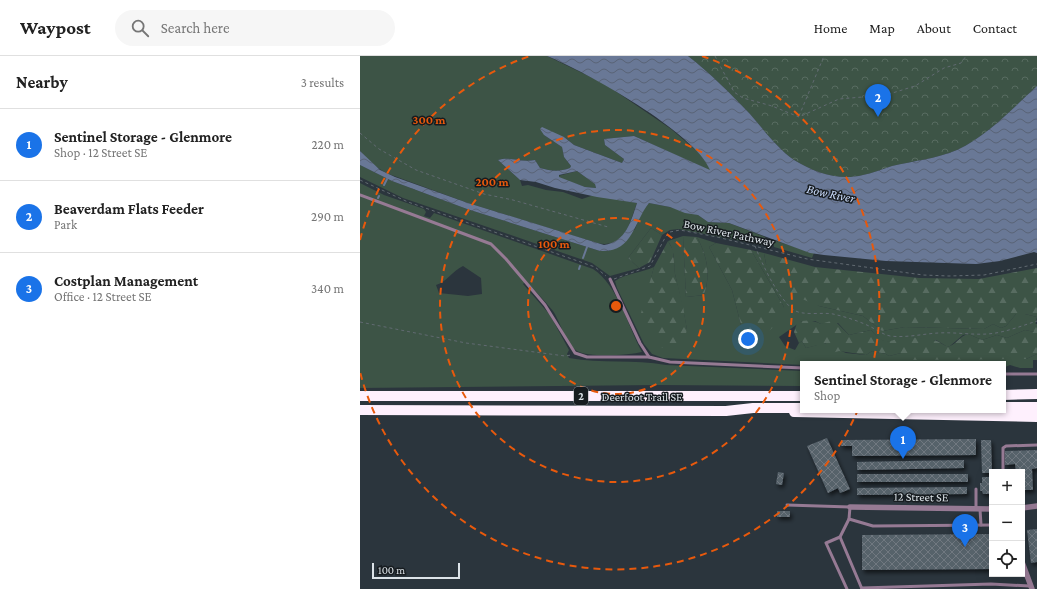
<!DOCTYPE html>
<meta charset="utf-8">
<style>
:root{--surface:#fff;--page:#f6f6f6;--text:#222;--muted:#767676;--line:#e0e0e0;--accent:#1a73e8}
body{margin:0;font-family:"Crimson Pro",serif;background:var(--page);color:var(--text)}
.controls{position:absolute;right:12px;bottom:12px;display:grid;overflow:hidden;border-radius:0px;box-shadow:0 4px 16px #0002}
.controls button{width:36px;height:36px;display:grid;place-items:center;padding:0;border:0;border-bottom:1px solid var(--line);background:var(--surface);color:var(--text);font:20px sans-serif}
.scale{position:absolute;left:12px;bottom:10px;width:88px;box-sizing:border-box;padding-left:4px;border:2px solid #dce3e8;border-top:0;font-size:11px;line-height:14px;white-space:nowrap;color:#dce3e8;-webkit-text-stroke:3px #171c20;paint-order:stroke}
.you{position:absolute;left:388px;top:283px;width:14px;height:14px;margin:-10px;border:3px solid #fff;border-radius:50%;background:#1a73e8;box-shadow:0 0 0 6px #1a73e833}
.badge{display:grid;place-items:center;width:26px;height:26px;border-radius:50%;background:var(--accent);color:#fff;font-size:13px;font-weight:700}
.pin{position:absolute;translate:-50% -33px;filter:drop-shadow(0 1px 2px #0008)}
.pin::after{content:'';position:absolute;top:21px;width:14px;height:12px;background:inherit;clip-path:polygon(0 0,100% 0,50% 100%)}
.popup{position:absolute;left:440px;top:305px;width:206px;height:52px;box-sizing:border-box;display:grid;place-content:center;border-radius:0px;background:var(--surface);filter:drop-shadow(0 1px 3px #0005);font-size:13px;white-space:nowrap;color:var(--muted)}
.popup b{font-size:15px;color:var(--text)}
.popup::after{content:'';position:absolute;left:50%;top:100%;margin-left:-8px;border:8px solid transparent;border-top-color:var(--surface)}
.list{margin:0;padding:0;list-style:none}
h2{display:flex;justify-content:space-between;align-items:center;height:52px;margin:0;padding:0 16px;font-size:17px}
h2 small{font-size:13px;font-weight:400;color:var(--muted)}
.list li{display:grid;grid-template-columns:26px 1fr auto;gap:12px;align-items:center;box-sizing:border-box;height:72px;padding:0 16px;border-top:1px solid var(--line)}
.list b{display:block;font-size:15px;white-space:nowrap}
.list p{margin:0;font-size:13px;white-space:nowrap;color:var(--muted)}
.list em{font-size:13px;font-style:normal;color:var(--muted)}
.icon{flex:none;width:22px;height:22px;fill:none;stroke:currentColor;stroke-width:2;stroke-linecap:round;stroke-linejoin:round}
.map{position:relative;flex:none;width:677px;height:533px;overflow:hidden}
header{display:flex;align-items:center;gap:24px;box-sizing:border-box;height:56px;padding:0 20px;background:var(--surface);border-bottom:1px solid var(--line)}
header strong{font-size:19px}
nav{display:flex;gap:22px;margin-inline-start:auto;font-size:14px}
.search{width:280px;height:36px;background:var(--page);display:flex;align-items:center;gap:10px;box-sizing:border-box;padding:0 14px;border-radius:22px;color:var(--muted);font-size:15px}
main{display:flex}
aside{flex:1;background:var(--surface)}
.map>svg:first-child{display:block}
.grass{fill:#3d5446;fill-rule:evenodd}
.forest{fill:url(#forest-firs)}
.park{fill:url(#park-crowns)}
.water{fill:url(#water-waves);fill-rule:evenodd}
.lines{fill:none;stroke-linecap:round;stroke-linejoin:round}
.stream{stroke:#697896;stroke-width:2}
.building{fill:url(#building-cross-hatch);filter:url(#shadow)}
.path{stroke:#616a71;stroke-width:1;stroke-dasharray:3 3;stroke-linecap:butt}
.lane{stroke:#967a94;stroke-width:3}
.street{stroke:#967a94;stroke-width:5.5}
.highway{stroke:#fef0fd;stroke-width:10}
.ring{fill:none;stroke:#e8590c;stroke-width:2;stroke-dasharray:7 5}
.labels{text-anchor:middle;stroke-width:3;stroke-linejoin:round;paint-order:stroke}
.shield{fill:#171c20;stroke:#a1a7ac;stroke-width:1}
.shield-label{font-size:11px;font-weight:bold;fill:#dce3e8}
.street-label{font-size:12px;fill:#dce3e8;stroke:#171c20}
.water-label{font-size:13px;font-style:italic;fill:#cbdcfc;stroke:#171c20}
.centre{fill:#e8590c;stroke:#171c20;stroke-width:2}
.ring-label{font-size:12px;text-anchor:middle;font-weight:bold;fill:#e8590c;stroke:#171c20;stroke-width:3;stroke-linejoin:round;paint-order:stroke}
</style>
<header>
<strong>Waypost</strong>
<div class="search"><svg class="icon" aria-label="search" viewBox="0 0 24 24"><circle cx="10" cy="10" r="6"/><path d="M15 15l6 6"/></svg>Search here</div>
<nav><a>Home</a><a>Map</a><a>About</a><a>Contact</a></nav>
</header>
<main>
<aside>
<h2>Nearby<small>3 results</small></h2>
<ul class="list">
<li><span class="badge">1</span><div><b>Sentinel Storage - Glenmore</b><p>Shop · 12 Street SE</p></div><em>220 m</em></li>
<li><span class="badge">2</span><div><b>Beaverdam Flats Feeder</b><p>Park</p></div><em>290 m</em></li>
<li><span class="badge">3</span><div><b>Costplan Management</b><p>Office · 12 Street SE</p></div><em>340 m</em></li>
</ul>
</aside>
<div class="map">
<svg width="677" height="533" viewBox="0 0 677 533">
<defs>
<pattern id="forest-firs" width="22" height="20" patternUnits="userSpaceOnUse"><rect width="22" height="20" fill="#3d5446"/><path d="M5 1l3.5 6h-7zM16 11l3.5 6h-7z" fill="#586c61"/></pattern>
<pattern id="park-crowns" width="20" height="18" patternUnits="userSpaceOnUse"><rect width="20" height="18" fill="#3d5446"/><path d="M2 6a3 3 0 1 1 6 0M12 15a3 3 0 1 1 6 0" fill="none" stroke="#586c61"/></pattern>
<pattern id="water-waves" width="16" height="10" patternUnits="userSpaceOnUse"><rect width="16" height="10" fill="#697896"/><path d="M0 5q4-4 8 0t8 0" fill="none" stroke="#596376"/></pattern>
<pattern id="building-cross-hatch" width="8" height="8" patternUnits="userSpaceOnUse"><rect width="8" height="8" fill="#57626b"/><path d="M0 0l8 8M0 8l8-8" fill="none" stroke="#6f7880"/></pattern>
<filter id="shadow"><feDropShadow dx="2" dy="3" stdDeviation="2" flood-color="#0009"/></filter>
</defs>
<rect width="100%" height="100%" fill="#2b353d"/>
<g class="grass">
<path d="M0,0H187L245,28L311,73L338,96L347,107L351,115L274,80L244,83L245,89L264,103L262,107L214,89L204,81L184,79L202,91L204,101L211,110L210,112C199,116 191,115 180,112L175,104C161,107 149,100 138,104L160,124L162,130L168,129L186,134L203,136L222,143L234,139L277,147C269,167 266,193 237,187L108,147L26,117L13,109L0,95Z"/>
<path d="M0,109L32,125L107,153L240,195H249L275,173L281,157L289,147L310,151L338,159L348,166L369,167L405,181L402,189L319,173L310,174L302,179L291,172L268,202L279,212L250,220L232,207L43,142L0,121Z"/>
<path d="M217,115L235,128L236,132L225,131L199,122L198,120Z"/>
<path d="M0,127L24,139L64,153L66,156L64,160L70,162L74,157L233,213C258,229 268,271 282,296C270,299 229,302 217,295C205,287 201,267 193,255C185,245 175,235 166,225L163,228L190,259L209,294L207,298L209,302C241,308 274,303 306,309L443,315V330L298,329L0,332ZM103,210L121,222L122,238L108,240L79,237L76,229C87,226 92,215 103,210Z"/>
<path d="M323,180L326,241L344,239C351,218 347,200 337,181L356,187L349,191L372,234L381,269L424,251L391,194L404,197L406,208L459,250L503,260L522,275L545,271L624,273L633,268L641,272L646,270L656,258H665L677,261L674,276L665,274L647,282L637,279L622,284L608,278L603,279L590,290H586L576,284H566L553,281L526,286L519,283L511,274L489,279L478,267L461,268L455,265H442L419,281L425,290L435,294L439,287L442,285L446,292L464,287L486,297L506,299L512,295L526,298L529,300L541,297V303H666L677,298V304H673V312H660L650,309L643,312V308L443,309L303,302L292,298L284,288L257,232L255,225C267,217 281,217 294,211L290,226L327,274C324,255 319,237 315,218C313,205 316,197 308,185Z"/>
<path d="M413,184L454,197L452,202L414,191Z"/>
</g>
<g class="forest">
<path d="M291,172L302,179L290,206L279,212L268,202Z"/>
<path d="M323,180L337,181C347,200 351,218 344,239L326,241Z"/>
<path d="M308,185L313,194L315,218L323,250L327,274L321,293L302,292L279,264L294,211Z"/>
<path d="M356,187L391,194L424,251C414,272 412,280 387,279L381,269L372,234L349,191Z"/>
<path d="M404,197L455,211L559,222L619,223L677,212V261L665,258H656L646,270L641,272L633,268L624,273L545,271L522,275L503,260L459,250L423,235L406,208Z"/>
<path d="M474,264L489,279L511,274C528,294 530,281 552,281C559,281 566,284 573,284C579,284 585,292 590,290C597,287 600,280 608,278L622,284L637,279L647,282L665,274L674,276L672,272L675,268H677V298L666,303L541,304V297L529,300L526,298L512,295L506,299L479,295L472,297L465,287L461,291L458,289L446,292L442,285L439,287L434,276L437,267C445,263 453,264 461,268Z"/>
</g>
<path class="park" d="M328,0H677V30C652,53 628,79 597,94C576,103 553,105 532,110C522,113 513,117 503,119C479,125 455,117 434,104C417,92 404,74 390,58C371,38 350,17 328,0Z"/>
<path class="water" d="M187,0H328C350,17 371,38 390,58C404,74 417,92 434,104C455,117 479,125 503,119C513,117 522,113 532,110C553,105 576,103 597,94C628,79 652,53 677,30V197L674,196L640,205L616,208L526,205L464,199L450,197L369,167L348,166L338,159L325,157L310,151L289,147C273,167 273,197 240,195L107,153L32,125L0,109V95L20,114L35,121L108,147L244,189C266,186 271,165 277,147L237,141L195,132L176,126L160,124L138,104C150,100 161,107 175,104L180,112C191,115 199,116 210,112L211,110L204,101L202,91L184,79L180,73L182,71L204,81L214,89L262,107L264,103L245,89L244,83L274,80L350,114C336,77 225,15 187,0ZM217,115L235,128L236,132L225,131L199,121V119Z"/>
<g class="lines">
<g class="stream">
<path d="M24,129L27,123"/>
<path d="M18,142L19,140"/>
<path d="M223,202L227,191"/>
<path d="M219,213L220,210"/>
</g>
</g>
<g class="building">
<path d="M467,382L490,433L480,437L478,432L468,437L447,390Z"/>
<path d="M616,383V399L492,400V390H481V384Z"/>
<path d="M621,384H631L632,417H622Z"/>
<path d="M677,394V412L672,413L673,434H662V416H656L655,408L645,409V395Z"/>
<path d="M604,404V412L497,414V406Z"/>
<path d="M418,416L424,417L422,429L416,428Z"/>
<rect x="497" y="418" width="111" height="8"/>
<path d="M622,421H630L632,431L630,438H623L622,435H620V427H622Z"/>
<path d="M607,431V438L497,439V432Z"/>
<rect x="417" y="455" width="13" height="6"/>
<path d="M677,473V506L671,507L667,474Z"/>
<path d="M632,478V513L502,514V479Z"/>
</g>
<g class="lines">
<g class="path">
<path d="M355,0L374,36L383,42L412,50L439,61L479,43L526,39L555,30L584,12L601,7L606,0"/>
<path d="M439,60L464,0"/>
<path d="M0,77L19,93L56,114L124,138L153,144L248,171"/>
<path d="M0,124L48,146L235,211L246,220"/>
<path d="M395,190C402,208 419,244 434,254C442,260 463,256 473,258C486,261 499,265 511,271C517,274 522,278 530,280C546,282 562,278 578,277C595,276 611,279 627,278C644,277 661,270 677,265"/>
<path d="M254,223L290,210L306,180L310,176L320,174L357,181L447,203L563,219L589,220L624,219L677,208"/>
<path d="M0,266L106,287L205,300L211,299"/>
</g>
<g class="lane">
<path d="M0,139L131,188L146,203L185,249L215,297L227,301H289L310,306L443,312"/>
<path d="M250,223L280,287L289,301"/>
<path d="M643,318H677"/>
<path d="M643,416V392L646,390L677,389"/>
<path d="M427,449L490,451L489,463L480,481L466,487L487,533"/>
<path d="M616,453V433"/>
<path d="M620,453L621,469"/>
<path d="M489,463L513,470L632,469"/>
<path d="M480,481L502,533"/>
<path d="M502,532L631,528L670,530"/>
</g>
<g class="street">
<path d="M490,451L632,453"/>
<path d="M662,452L677,450"/>
<path d="M662,506L672,533"/>
</g>
<g class="highway">
<path d="M643,339L677,338"/>
<path d="M0,340H443"/>
<path d="M643,351H677"/>
<path d="M0,354L366,355L393,352H443"/>
<path d="M434,356L677,361"/>
</g>
</g>
<g class="ring">
<circle cx="256" cy="250" r="88"/>
<circle cx="256" cy="250" r="176"/>
<path d="M0 184A264 264 0 0 1 170 0M342 0A264 264 0 1 1 0 316"/>
</g>
<g class="labels">
<rect class="shield" x="214" y="331" width="14" height="18" rx="3"/>
<g class="shield-label">
<text x="221" y="344">2</text>
</g>
<g class="street-label">
<text transform="translate(369 177) rotate(12)" y="4">Bow River Pathway</text>
<text x="282" y="345">Deerfoot Trail SE</text>
<text transform="translate(561 441) rotate(1)" y="4">12 Street SE</text>
</g>
<g class="water-label">
<text transform="translate(471 137) rotate(12)" y="5">Bow River</text>
</g>
</g>
<circle cx="256" cy="250" r="6" class="centre"/>
<g class="ring-label">
<text x="69" y="68">300 m</text>
<text x="132" y="130">200 m</text>
<text x="194" y="192">100 m</text>
</g>
</svg>
<div class="controls">
<button>+</button>
<button>−</button>
<button><svg class="icon" aria-label="locate" viewBox="0 0 24 24"><circle cx="12" cy="12" r="6"/><path d="M12 2v4M12 18v4M2 12h4M18 12h4"/></svg></button>
</div>
<div class="scale">100 m</div>
<div class="you"></div>
<div class="pin badge" style="left:543px;top:403px">1</div>
<div class="popup"><b>Sentinel Storage - Glenmore</b>Shop</div>
<div class="pin badge" style="left:518px;top:61px">2</div>
<div class="pin badge" style="left:605px;top:491px">3</div>
</div>
</main>
